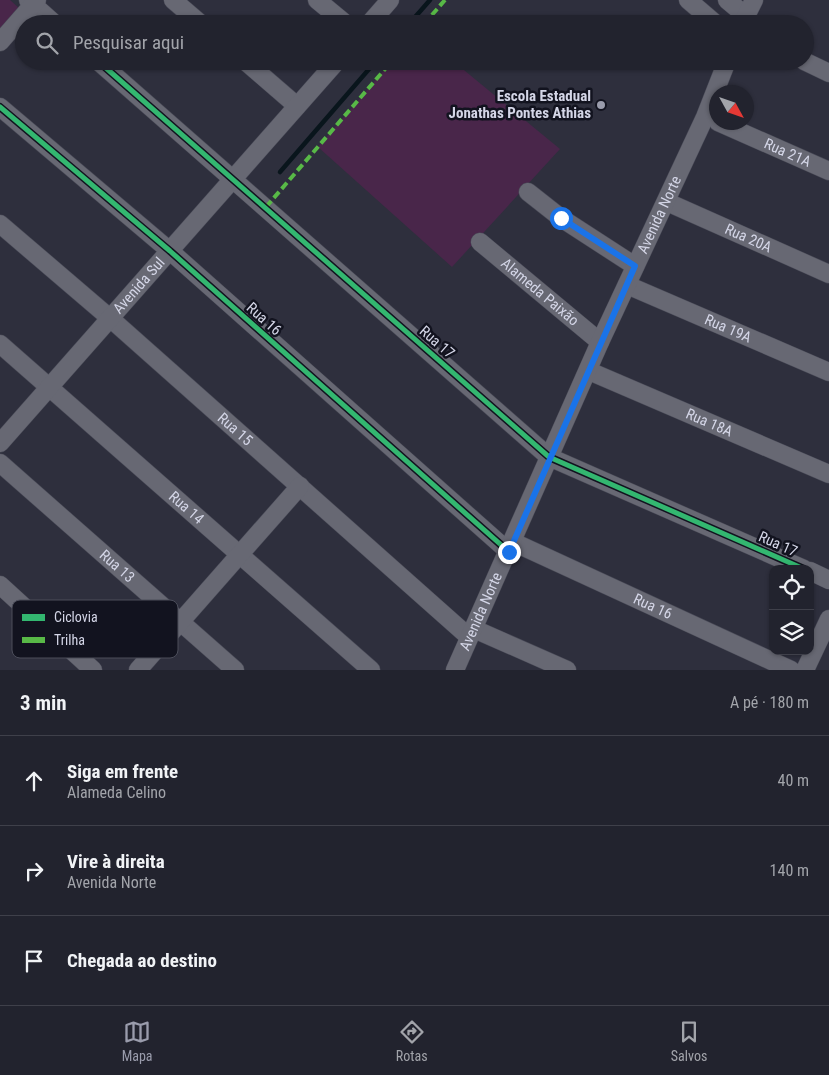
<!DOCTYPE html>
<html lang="pt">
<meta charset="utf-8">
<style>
:root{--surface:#22232e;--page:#2e2f3a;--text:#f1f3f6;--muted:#a2a4aa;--line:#3f404a;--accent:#9a9cac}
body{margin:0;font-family:"Roboto Condensed",sans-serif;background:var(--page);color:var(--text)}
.controls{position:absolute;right:15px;bottom:15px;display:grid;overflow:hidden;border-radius:10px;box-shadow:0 1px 4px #0004}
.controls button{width:45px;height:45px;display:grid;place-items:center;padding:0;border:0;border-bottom:1px solid var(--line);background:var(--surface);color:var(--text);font:25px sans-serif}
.compass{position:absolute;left:709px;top:85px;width:45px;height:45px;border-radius:50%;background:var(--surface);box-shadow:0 1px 4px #0004;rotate:130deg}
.stop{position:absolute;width:15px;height:15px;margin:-11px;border:4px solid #1a73e8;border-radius:50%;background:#fff}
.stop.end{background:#1a73e8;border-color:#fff;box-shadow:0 1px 5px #0008}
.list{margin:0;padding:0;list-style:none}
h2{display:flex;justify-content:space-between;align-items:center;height:65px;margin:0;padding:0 20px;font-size:21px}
h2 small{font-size:16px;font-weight:400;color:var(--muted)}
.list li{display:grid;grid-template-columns:32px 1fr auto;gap:15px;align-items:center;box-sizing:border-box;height:90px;padding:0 20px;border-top:1px solid var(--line)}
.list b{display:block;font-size:19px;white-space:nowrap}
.list p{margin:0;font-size:16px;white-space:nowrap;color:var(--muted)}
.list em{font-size:16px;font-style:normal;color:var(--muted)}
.icon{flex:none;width:28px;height:28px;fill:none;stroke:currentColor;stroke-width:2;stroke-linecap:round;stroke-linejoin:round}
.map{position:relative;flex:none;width:829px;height:670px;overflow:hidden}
.search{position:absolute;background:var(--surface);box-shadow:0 1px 4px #0004;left:15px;right:15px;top:15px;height:55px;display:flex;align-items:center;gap:12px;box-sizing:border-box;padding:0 18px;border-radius:28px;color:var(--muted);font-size:19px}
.sheet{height:335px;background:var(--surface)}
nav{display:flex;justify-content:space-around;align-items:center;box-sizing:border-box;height:70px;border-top:1px solid var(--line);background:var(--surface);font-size:14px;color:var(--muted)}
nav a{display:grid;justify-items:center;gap:2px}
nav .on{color:var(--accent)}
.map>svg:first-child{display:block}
.green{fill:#49264a}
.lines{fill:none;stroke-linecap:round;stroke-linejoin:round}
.stream{stroke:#09151c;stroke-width:4.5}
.minor-casing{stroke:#494a57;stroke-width:19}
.minor{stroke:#676873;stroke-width:18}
.quiet{stroke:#58b947;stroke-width:4;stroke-dasharray:8 4;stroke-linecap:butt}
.cycleway-casing{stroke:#12131f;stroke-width:8}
.cycleway{stroke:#33b770;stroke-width:5}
.route{stroke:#1a73e8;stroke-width:6}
.poi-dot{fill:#9a9cac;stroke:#12131f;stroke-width:2}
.labels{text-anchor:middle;stroke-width:5;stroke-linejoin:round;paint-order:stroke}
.poi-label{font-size:15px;font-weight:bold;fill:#d4d6e7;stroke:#12131f;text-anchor:end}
.street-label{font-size:15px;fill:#d4d6e7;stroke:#12131f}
.key{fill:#12131f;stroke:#4c4e5b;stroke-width:1}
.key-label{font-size:14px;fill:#d4d6e7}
</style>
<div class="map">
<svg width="829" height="670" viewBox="0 0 829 670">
<rect width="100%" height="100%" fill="#2e2f3d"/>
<g class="green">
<path d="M0,0H10L20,9L0,33Z"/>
<path d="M392,61H453L560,149L452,267L318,147Z"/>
</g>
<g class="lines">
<g class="stream">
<path d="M409,24L430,0"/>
<path d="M280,172L376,61"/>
</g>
<g class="minor-casing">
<g id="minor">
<path d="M28,0L55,24"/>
<path d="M173,0L201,24"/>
<path d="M317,0L346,24"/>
<path d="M688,0L716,24"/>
<path d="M727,0L746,16"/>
<path d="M369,24L390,0"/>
<path d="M742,24L754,0"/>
<path d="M0,42L37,0"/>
<path d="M98,61L549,457L804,569"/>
<path d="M245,61L297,106"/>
<path d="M804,61L829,73"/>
<path d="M0,107L170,251L509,552"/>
<path id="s1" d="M718,122L829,171"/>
<path d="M528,192L561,218L635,266"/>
<path id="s2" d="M667,202L829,274"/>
<path id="s3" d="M0,224L111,319L469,637"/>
<path id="s4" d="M480,242L600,342"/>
<path id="s5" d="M627,285L829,372"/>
<path id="s6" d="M0,344L371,670"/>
<path id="s7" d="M589,371L829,474"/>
<path id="s8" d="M0,443L337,61"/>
<path id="s9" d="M0,463L235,670"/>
<path id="s10" d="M513,542L791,670"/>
<path d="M810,571L829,580"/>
<path d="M0,585L93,670"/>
<path d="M474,629L567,670"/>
<path d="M138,670L300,486"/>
<path id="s11" d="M455,670L600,342L705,117L727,61"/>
<path d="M805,670L829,619"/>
</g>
</g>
<use href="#minor" class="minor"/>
<g class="quiet">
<path d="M424,24L445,0"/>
<path d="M266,207L392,61"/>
</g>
<g class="cycleway-casing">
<g id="cycleway">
<path d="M98,61L549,457L804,569"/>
<path d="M0,107L170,251L509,552"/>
</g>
</g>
<use href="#cycleway" class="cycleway"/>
</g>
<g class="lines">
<path class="route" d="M509,552L635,266L561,218"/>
</g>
<circle class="poi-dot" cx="601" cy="105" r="5"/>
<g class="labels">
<g class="poi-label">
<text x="591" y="101">Escola Estadual<tspan x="591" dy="17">Jonathas Pontes Athias</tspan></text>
</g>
<g class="street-label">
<text dy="5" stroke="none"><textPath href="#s1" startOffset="76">Rua 21A</textPath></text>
<text dy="5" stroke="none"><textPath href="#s11" startOffset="499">Avenida Norte</textPath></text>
<text dy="5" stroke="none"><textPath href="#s2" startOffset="89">Rua 20A</textPath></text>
<text dy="5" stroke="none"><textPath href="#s8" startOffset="210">Avenida Sul</textPath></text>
<text dy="5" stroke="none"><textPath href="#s4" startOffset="78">Alameda Paixão</textPath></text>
<text transform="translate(264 319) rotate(42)" y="5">Rua 16</text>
<text dy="5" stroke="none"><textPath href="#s5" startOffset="110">Rua 19A</textPath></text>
<text transform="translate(437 342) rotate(41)" y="5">Rua 17</text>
<text dy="5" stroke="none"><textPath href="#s7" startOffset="131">Rua 18A</textPath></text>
<text dy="5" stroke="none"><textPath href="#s3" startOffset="312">Rua 15</textPath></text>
<text dy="5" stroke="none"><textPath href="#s6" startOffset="248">Rua 14</textPath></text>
<text transform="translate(778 544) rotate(24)" y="5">Rua 17</text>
<text dy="5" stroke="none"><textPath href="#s9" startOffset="156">Rua 13</textPath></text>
<text dy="5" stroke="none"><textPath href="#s10" startOffset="154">Rua 16</textPath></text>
<text dy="5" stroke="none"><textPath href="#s11" startOffset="64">Avenida Norte</textPath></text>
</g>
</g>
<rect x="12" y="600" width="166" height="58" rx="8" class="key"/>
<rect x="22" y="614" width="23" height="7" fill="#33b770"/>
<rect x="22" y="637" width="23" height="6" fill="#58b947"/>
<g class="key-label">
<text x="54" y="622">Ciclovia</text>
<text x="54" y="645">Trilha</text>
</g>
</svg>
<div class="controls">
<button><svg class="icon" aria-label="locate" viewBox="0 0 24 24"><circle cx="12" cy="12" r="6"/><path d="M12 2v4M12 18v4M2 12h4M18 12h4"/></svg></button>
<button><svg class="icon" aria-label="layers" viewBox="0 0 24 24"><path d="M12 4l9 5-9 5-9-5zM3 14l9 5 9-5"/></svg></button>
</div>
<svg class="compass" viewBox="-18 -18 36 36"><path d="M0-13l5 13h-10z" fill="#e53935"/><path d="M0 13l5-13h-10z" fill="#a2a4aa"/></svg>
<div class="stop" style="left:561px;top:218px"></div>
<div class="stop end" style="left:509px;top:552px"></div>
<div class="search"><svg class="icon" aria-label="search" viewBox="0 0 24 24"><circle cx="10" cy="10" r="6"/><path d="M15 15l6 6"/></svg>Pesquisar aqui</div>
</div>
<section class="sheet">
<h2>3 min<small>A pé · 180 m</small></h2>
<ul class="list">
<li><svg class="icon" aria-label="ahead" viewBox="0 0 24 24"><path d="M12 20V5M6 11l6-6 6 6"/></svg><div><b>Siga em frente</b><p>Alameda Celino</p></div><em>40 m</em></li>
<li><svg class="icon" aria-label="right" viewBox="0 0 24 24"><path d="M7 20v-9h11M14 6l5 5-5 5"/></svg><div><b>Vire à direita</b><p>Avenida Norte</p></div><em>140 m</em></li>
<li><svg class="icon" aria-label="arrive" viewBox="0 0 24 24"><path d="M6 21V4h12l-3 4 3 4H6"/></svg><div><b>Chegada ao destino</b></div></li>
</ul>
</section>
<nav>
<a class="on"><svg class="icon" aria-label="map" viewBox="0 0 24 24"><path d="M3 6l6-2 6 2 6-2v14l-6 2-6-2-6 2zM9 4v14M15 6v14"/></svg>Mapa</a>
<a><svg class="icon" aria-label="directions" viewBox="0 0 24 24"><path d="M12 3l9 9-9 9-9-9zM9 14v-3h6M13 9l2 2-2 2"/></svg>Rotas</a>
<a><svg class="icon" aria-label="saved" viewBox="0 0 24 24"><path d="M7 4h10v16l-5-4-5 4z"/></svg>Salvos</a>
</nav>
